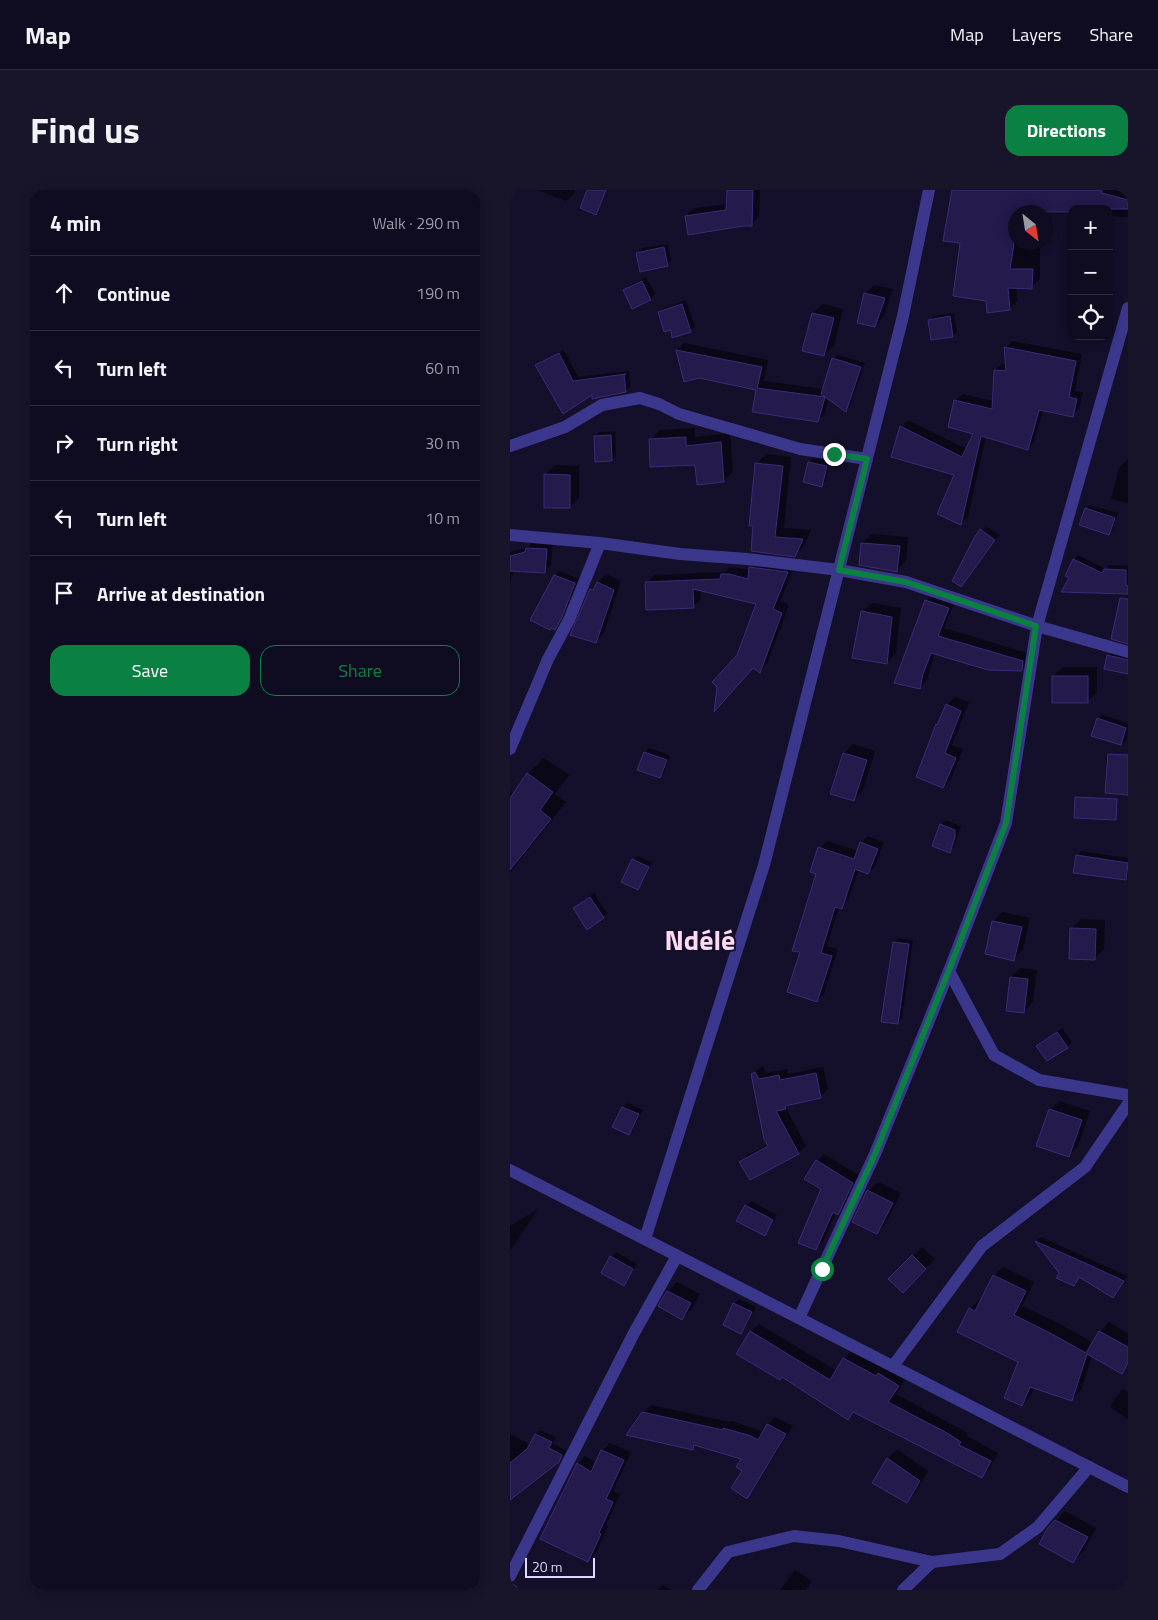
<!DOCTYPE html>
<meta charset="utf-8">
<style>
:root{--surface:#0f0b20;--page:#181429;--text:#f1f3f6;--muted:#9b9ba5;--line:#2f2b3e;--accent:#0b8043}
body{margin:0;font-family:"Titillium Web",sans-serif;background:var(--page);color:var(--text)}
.controls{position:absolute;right:15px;top:15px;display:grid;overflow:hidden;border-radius:10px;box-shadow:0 2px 12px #0003}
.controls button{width:45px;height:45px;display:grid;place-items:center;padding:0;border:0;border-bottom:1px solid var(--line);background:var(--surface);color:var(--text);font:25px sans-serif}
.compass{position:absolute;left:498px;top:15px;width:45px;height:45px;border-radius:50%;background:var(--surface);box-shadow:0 2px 12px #0003;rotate:150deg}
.scale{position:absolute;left:15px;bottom:12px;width:70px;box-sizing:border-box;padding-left:5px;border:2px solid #ddd8ff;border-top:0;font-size:14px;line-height:18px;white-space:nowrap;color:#ddd8ff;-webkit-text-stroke:4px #140f2a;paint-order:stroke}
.stop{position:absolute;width:15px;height:15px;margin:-11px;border:4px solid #0b8043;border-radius:50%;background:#fff}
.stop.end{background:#0b8043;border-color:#fff;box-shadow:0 1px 5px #0008}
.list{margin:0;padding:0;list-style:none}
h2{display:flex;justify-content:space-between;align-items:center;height:65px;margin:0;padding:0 20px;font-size:21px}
h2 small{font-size:16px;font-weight:400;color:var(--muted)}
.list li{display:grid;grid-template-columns:32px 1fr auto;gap:15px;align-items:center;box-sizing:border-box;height:75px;padding:0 20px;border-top:1px solid var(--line)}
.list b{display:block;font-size:19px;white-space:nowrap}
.list em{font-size:16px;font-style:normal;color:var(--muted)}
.actions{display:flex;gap:10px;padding:15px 20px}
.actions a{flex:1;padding:11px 0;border:1px solid var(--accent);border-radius:15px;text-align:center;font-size:18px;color:var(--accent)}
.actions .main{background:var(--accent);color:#fff}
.icon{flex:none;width:28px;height:28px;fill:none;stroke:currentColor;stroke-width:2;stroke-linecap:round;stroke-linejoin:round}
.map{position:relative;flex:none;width:618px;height:1400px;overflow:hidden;border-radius:15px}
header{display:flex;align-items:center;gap:30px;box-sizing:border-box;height:70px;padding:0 25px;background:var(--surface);border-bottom:1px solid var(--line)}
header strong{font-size:24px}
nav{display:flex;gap:28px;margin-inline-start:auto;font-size:18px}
.intro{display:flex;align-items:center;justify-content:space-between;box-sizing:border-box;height:120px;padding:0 30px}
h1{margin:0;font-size:35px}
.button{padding:12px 22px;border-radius:15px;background:var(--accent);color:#fff;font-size:18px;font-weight:700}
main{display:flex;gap:30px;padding:0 30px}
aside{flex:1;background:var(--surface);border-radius:15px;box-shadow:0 2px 12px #0003}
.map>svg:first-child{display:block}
.shadow{fill:#0007}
.building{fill:#251a4c;stroke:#3b2b7a}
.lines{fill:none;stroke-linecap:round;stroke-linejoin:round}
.minor{stroke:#3b378c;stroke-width:12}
.route{stroke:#0b8043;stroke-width:6}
.labels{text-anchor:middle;stroke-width:4;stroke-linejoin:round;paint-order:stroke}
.town-label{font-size:28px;font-weight:bold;fill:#ffdaf1;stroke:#140f2a}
</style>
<header>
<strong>Map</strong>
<nav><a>Map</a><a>Layers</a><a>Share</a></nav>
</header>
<div class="intro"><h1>Find us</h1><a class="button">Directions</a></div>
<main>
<aside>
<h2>4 min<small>Walk · 290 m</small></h2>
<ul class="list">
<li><svg class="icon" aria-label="ahead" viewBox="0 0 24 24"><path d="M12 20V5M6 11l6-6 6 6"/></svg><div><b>Continue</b></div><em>190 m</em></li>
<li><svg class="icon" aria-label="left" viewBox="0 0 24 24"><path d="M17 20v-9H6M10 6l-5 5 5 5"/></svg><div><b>Turn left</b></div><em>60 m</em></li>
<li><svg class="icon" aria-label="right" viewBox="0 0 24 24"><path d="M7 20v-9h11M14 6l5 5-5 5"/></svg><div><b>Turn right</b></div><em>30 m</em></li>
<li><svg class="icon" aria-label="left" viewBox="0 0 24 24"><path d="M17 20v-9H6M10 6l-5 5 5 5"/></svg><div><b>Turn left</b></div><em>10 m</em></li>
<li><svg class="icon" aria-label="arrive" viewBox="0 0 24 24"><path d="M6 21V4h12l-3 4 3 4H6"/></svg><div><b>Arrive at destination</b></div></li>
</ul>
<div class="actions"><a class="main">Save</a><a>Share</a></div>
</aside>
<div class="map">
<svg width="618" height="1400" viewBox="0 0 618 1400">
<rect width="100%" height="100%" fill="#140f2a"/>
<g class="shadow">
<path d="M27,0H64L65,3L56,11Z"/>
<path d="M218,0H250L249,27L241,35L176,26L184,18L217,14Z"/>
<path d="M443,0H618V27L599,26V19H562V24L506,22V52H530V89L522,97H506L507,111L499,119L477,110L451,52Z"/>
<path d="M158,54L161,71L157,75L128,63L132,58Z"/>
<path d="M136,87L145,104L140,109L123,117L114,101L119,96Z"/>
<path d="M364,95L383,99L374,126L365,136L355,104Z"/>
<path d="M176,110L185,137L180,141L149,122L154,118Z"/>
<path d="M313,114L333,119L324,156L314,165L294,160L303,123Z"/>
<path d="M444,123L447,142L442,146L420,130L424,126Z"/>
<path d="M502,151L572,164L565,201L573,202L569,219L562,226L533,220L524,252L517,259L476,246L458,327L451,333L446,285L391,237L398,230L457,259L464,243L445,211L452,204L484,211L485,181L492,174H497L495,158Z"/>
<path d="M174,153L258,170L254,191L314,199L324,169L328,165L355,173L340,216L336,221L319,208L315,223L308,230L248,199L167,160Z"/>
<path d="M54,160L68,187L119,181L120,197L116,201L83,203L26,176L31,171Z"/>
<path d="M185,238V247L220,243L223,281L214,291L141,249L150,240Z"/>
<path d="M105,241L106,265L102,270L85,246L89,242Z"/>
<path d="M256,264L281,267L274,338L301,340L294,356L285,365L242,360L247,274Z"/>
<path d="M303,268L320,272L316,291L311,295L299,272Z"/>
<path d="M618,269V313L601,309L609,278Z"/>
<path d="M45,275L69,276V308L59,317L35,285Z"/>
<path d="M580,315L608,323L603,339L598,344L576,319Z"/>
<path d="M476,336L489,345L451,395L465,348Z"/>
<path d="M362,344L398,347L396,371L386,381L350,374L352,353Z"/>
<path d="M23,352L43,353L41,375L35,382L4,380L0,392V362L18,357Z"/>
<path d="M568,365L596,379L599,375L618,376V403L561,387L564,370Z"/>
<path d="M248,370L285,375L270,411L279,415L257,474L250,481L228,466L248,414L190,400L191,409L183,417L136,393L144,385L215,382L220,377L240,380Z"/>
<path d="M49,381L69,389L56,421L49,434L44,438L45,386Z"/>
<path d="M96,384L111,391L94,443L86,451L81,400Z"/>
<path d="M424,403L445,411L434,438L520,464L519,472L511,480L425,463L417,490L410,498L385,493L417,410Z"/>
<path d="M362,413L391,418L386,463L377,473L352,422Z"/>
<path d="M603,461L618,465V478H596L599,465Z"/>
<path d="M553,477H587V502L577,512L543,486Z"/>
<path d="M445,507L459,512L442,555L453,559L441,589L433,597L407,586L427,535L430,531L437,515Z"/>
<path d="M592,525L618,533L617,550L613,554L583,545L588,529Z"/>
<path d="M343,554L365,561L353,600L344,610L321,603L334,563Z"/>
<path d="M139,558L160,565L154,583L150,587L135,562Z"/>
<path d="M34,568L59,585L45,604L56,612L0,683V601L4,604L18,584Z"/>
<path d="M436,630L451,636L444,657L439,661L431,635Z"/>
<path d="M358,646L374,652L365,676L358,683L349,679L338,710L331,717H329L317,756L328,759L314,804L306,811L292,761L308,683L310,658L317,651L348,661L351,653Z"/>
<path d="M571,661L618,668V686L615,688L567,666Z"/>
<path d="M128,666L142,672L132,694L127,698L123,670Z"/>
<path d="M84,703L97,723L93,727L64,718Z"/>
<path d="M492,722L520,728L513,760L504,769L483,732Z"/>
<path d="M571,729L595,730L594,759L584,769L561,739Z"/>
<path d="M388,748L403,750L392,828L388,833L384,753Z"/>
<path d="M510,778L527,780L523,812L514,822L501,787Z"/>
<path d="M552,838L562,852L557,857L528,856Z"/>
<path d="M253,876L256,883L277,879L278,884L313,877L318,899L310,907L280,913L276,918L296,956L288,963L231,972L238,965L258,954L242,884Z"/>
<path d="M549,911L580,921L568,956L559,965L540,920Z"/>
<path d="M118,913L133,920L123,939L119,944L104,937L113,917Z"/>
<path d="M314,964L349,985L335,1016L328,1023L326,1022L313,1052L306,1059L313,999L307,971Z"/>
<path d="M368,992L391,1003L376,1033L367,1043L358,1001Z"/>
<path d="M241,1011L267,1025L259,1040L254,1045L236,1016Z"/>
<path d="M28,1019L0,1061V1036Z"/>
<path d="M531,1047L617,1086L603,1107L570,1086L564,1095L551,1082L527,1051Z"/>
<path d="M412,1057L425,1069L393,1102L380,1089Z"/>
<path d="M106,1062L127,1074L113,1094L93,1082Z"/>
<path d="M493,1077L524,1092L512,1116L550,1134L584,1153L590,1142L599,1132L618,1143V1176L612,1183L582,1166L571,1200L562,1209L525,1197L521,1205L512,1215L510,1172L460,1119L469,1110L472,1111L484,1086Z"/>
<path d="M167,1092L190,1104L182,1119L172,1128L158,1102Z"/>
<path d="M229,1109L246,1117L235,1138L231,1142L224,1114Z"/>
<path d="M249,1134L327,1181L334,1169L342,1160L396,1188L386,1204L458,1243L457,1246L488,1263L480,1278L471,1286L344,1221L338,1228L240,1142Z"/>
<path d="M613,1199L618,1202V1229L600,1217L606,1207Z"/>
<path d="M141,1215L220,1232L222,1231L254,1242L258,1234L265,1227L283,1236L244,1299L236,1307L232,1269L187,1254L183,1259L133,1223Z"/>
<path d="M30,1240L46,1247L43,1253L56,1261L53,1266L48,1271L0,1295V1244L21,1255L26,1245Z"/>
<path d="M100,1253L121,1262L103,1301L110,1304L96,1335L98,1336L86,1363L78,1370L68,1274L75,1266L87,1273L92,1261Z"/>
<path d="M387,1259L418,1281L406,1302L397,1311L364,1292L378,1268Z"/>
<path d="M555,1321L586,1338L573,1362L563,1371L546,1331Z"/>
<path d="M285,1380L302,1391L296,1400H270Z"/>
<path d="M152,1395L161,1400H148Z"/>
</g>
<g class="building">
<path d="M77,0H96L86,25L70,18Z"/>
<path d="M217,0H243L242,36H233L178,45L175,26L216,20Z"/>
<path d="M442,0H592V3L618,10V19H562V22H506V41L500,79H523L522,99L498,98L500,120L477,123L476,111L443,106L450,53L433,51Z"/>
<path d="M154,57L158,76L130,82L126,63Z"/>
<path d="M132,91L141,110L122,119L113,100Z"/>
<path d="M354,103L375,108L365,137L347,133Z"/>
<path d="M172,114L181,142L162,148L161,140L154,142L148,122Z"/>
<path d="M302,123L324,128L314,166L292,161Z"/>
<path d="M440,126L443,147L421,150L418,130Z"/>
<path d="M494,157L566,171L559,207L567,209L563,227L529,220L518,260L471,246L451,335L427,324L444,285L381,267L390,236L452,267L463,244L438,237L444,210L482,219L484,180L496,181Z"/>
<path d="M166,160L252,177L247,198L315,207L308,232L242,222L246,200L189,188L174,192Z"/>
<path d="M49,163L63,191L116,184L114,185L116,202L82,209V205L53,224L25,175Z"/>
<path d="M322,168L351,177L336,222L311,204Z"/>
<path d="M101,245L102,271L85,272L84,246Z"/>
<path d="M176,247V256L211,252L214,292L187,295L185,275L140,277L139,249Z"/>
<path d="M298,272L317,276L312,297L293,292Z"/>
<path d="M245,273L273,276L265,347L293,349L285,367L241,361L243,336H239Z"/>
<path d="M34,284L60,285V318H34Z"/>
<path d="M575,318L605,328L599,345L569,335Z"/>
<path d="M470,339L485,350L451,397L442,391L464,348Z"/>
<path d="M351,353L390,356L387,382L349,375Z"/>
<path d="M16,358L37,359L35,383L0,381V366L15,362Z"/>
<path d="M563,369L592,383L594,379L616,380V395L618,396V404L551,402L559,388L555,386Z"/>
<path d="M239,377L278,382L263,419L272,423L250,483L243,478L204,522L207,497L202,492L227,465L246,414L183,399L184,418L136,420L135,392L210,389L211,384H219L238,389Z"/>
<path d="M44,385L65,393L52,427L45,440L41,438L40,440L20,430Z"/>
<path d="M87,392L104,400L86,453L60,445L80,399L83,400Z"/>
<path d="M610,408L618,409V454L601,449Z"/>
<path d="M415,410L439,418L428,446L513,471L512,481L478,480L421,463L413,484L410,499L384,493Z"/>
<path d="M351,421L382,427L377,474L342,468Z"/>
<path d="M597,465L618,470V484L594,479Z"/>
<rect x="542" y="486" width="36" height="27"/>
<path d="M436,514L451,521L435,563L446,568L433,598L406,587L426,534L427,535Z"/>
<path d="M587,528L616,538L611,555L581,546Z"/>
<path d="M134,562L157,570L150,588L127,580Z"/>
<path d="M333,563L357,570L344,611L320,604Z"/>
<path d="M598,564L618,565V605L595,603Z"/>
<path d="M17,583L43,602L30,620L41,629L0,680V608Z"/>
<path d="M565,607L607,609L606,630L564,628Z"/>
<path d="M430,634L445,640V647L440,663L422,656Z"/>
<path d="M350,652L368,659L358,684L345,679L332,719L325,717L311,763L322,766L307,812L277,802L290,762L282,761L306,684L300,682L308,657L344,669Z"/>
<path d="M566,665L618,673L616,690L563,683Z"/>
<path d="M122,669L139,677L128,700L111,692Z"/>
<path d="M80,707L94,728L77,740L63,718Z"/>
<path d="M482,731L512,737L504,771L475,764Z"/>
<path d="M560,738L586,739L585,770L559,769Z"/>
<path d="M383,752L399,754L388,834L371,832Z"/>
<path d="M500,787L518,789L514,823L496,821Z"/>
<path d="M547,842L558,858L537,871L526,856Z"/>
<path d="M245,882L249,889L269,885L270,890L306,883L311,908L275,916L276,919L266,921L289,964L240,990L229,972L258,956L254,949L241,884Z"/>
<path d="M112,917L129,924L119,945L102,937Z"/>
<path d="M539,919L572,930L559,967L526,956Z"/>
<path d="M306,970L343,993L328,1025L323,1022L306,1060L288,1053L311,999L294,989Z"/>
<path d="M357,1000L383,1013L367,1044L342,1032Z"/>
<path d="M235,1015L263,1030L255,1046L226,1031Z"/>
<path d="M525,1051L575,1073L614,1091L603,1108L569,1087L564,1096L546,1088L549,1083Z"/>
<path d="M402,1065L416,1079L393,1103L378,1089Z"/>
<path d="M100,1066L123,1079L114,1096L91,1083Z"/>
<path d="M483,1085L516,1101L504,1125L540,1143L576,1163L589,1141L618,1157V1173L612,1184L577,1164L562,1211L520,1197L512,1216L494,1208L508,1172L447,1142L459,1118L465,1121Z"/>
<path d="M157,1101L181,1113L172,1130L148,1116Z"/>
<path d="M223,1113L242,1122L231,1144L213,1135Z"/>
<path d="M240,1141L320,1190L333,1168L366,1186L368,1183L389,1196L378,1212L437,1243L451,1252L449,1255L481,1271L472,1288L343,1222L338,1230L272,1187L270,1190L226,1164Z"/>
<path d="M132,1222L213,1240V1238L241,1246L248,1250L257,1234L276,1244L237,1309L221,1298L232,1281L226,1277L231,1269L184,1255L183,1260L116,1245Z"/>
<path d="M25,1244L42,1252L39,1258L52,1265L49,1272L0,1310V1273L17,1259Z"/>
<path d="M91,1260L114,1270L96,1309L103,1312L89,1343L91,1344L78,1372L30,1349L67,1273L81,1282Z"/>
<path d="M377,1268L410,1291L397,1313L362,1293Z"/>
<path d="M545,1330L578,1347L563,1373L529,1354L537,1339Z"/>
</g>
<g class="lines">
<g class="minor">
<path d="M0,256L55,237L92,215L130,208L149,214L169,224L290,259L357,269"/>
<path d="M0,345L90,353L170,364L237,369L329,380L396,392L527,436L618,462"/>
<path d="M0,559L38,469L59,430L90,353"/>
<path d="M439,781L484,865L529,890L618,905"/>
<path d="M0,980L618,1297"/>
<path d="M135,1049L254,675L393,126L419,0"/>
<path d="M289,1128L365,964L439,781L496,633L527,436L618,118"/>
<path d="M383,1176L472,1056L575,977L618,914"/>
<path d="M0,1386L124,1143L167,1066"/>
<path d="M0,1399L2,1400"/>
<path d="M188,1400L218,1362L284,1346L329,1351L422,1372"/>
<path d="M393,1400L422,1372L490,1364L528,1337L579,1277"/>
</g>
</g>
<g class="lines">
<path class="route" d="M312,1079L365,964L439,780L496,633L526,436L396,392L329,380L357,269L324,264"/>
</g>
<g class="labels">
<g class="town-label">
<text x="190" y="760">Ndélé</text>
</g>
</g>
</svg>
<div class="controls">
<button>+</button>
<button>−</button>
<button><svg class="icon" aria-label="locate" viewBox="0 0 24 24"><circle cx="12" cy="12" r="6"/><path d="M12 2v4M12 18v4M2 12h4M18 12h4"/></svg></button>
</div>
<svg class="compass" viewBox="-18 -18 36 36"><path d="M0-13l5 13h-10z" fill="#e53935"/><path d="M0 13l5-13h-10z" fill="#9b9ba5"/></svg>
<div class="scale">20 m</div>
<div class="stop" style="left:312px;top:1079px"></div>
<div class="stop end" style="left:324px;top:264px"></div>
</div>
</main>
